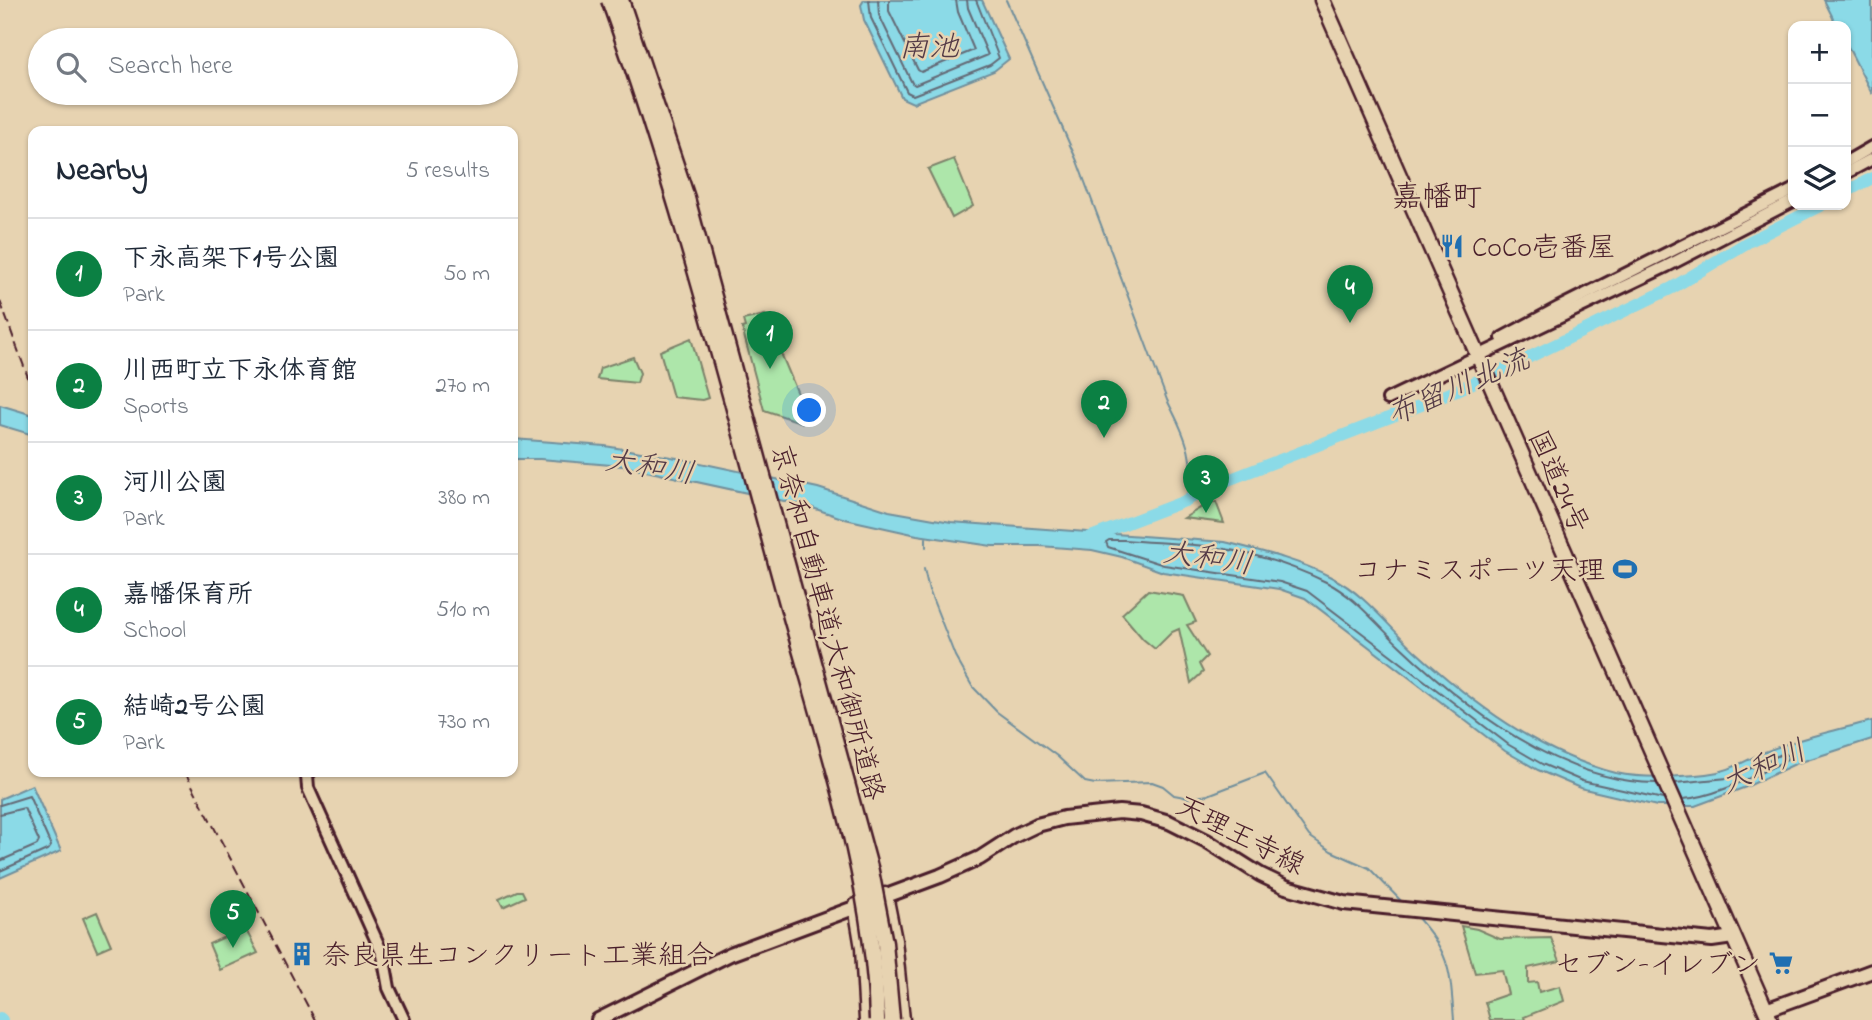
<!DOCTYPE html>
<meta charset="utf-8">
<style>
:root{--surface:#fff;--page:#f6f6f7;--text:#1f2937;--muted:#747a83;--line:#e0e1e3;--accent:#0b8043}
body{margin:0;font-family:"Indie Flower","Klee One",sans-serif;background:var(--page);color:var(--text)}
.controls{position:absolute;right:21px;top:21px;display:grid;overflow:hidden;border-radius:14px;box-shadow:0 2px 5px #0004}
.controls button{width:63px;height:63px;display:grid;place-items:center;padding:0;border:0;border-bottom:2px solid var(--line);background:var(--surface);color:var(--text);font:35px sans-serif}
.you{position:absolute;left:810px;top:411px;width:24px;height:24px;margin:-18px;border:5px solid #fff;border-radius:50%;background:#1a73e8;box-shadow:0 0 0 10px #1a73e833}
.badge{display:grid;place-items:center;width:46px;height:46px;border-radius:50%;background:var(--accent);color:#fff;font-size:23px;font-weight:700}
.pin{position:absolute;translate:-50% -58px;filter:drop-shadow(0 2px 4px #0008)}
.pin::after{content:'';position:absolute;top:37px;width:24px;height:21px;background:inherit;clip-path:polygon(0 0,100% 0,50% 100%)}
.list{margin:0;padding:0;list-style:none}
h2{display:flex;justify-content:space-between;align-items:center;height:91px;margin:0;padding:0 28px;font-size:30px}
h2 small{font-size:23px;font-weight:400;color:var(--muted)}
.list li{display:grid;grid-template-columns:46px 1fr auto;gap:21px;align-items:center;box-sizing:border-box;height:112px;padding:0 28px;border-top:2px solid var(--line)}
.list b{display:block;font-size:26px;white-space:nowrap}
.list p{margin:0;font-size:23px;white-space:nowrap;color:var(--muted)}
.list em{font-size:23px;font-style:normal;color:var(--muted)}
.icon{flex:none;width:38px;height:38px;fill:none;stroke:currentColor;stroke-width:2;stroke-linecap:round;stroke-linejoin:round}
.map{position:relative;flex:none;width:1872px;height:1020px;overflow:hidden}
.search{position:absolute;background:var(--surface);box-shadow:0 2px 5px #0004;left:28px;top:28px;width:490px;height:77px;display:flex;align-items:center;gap:18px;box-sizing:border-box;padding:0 24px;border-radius:38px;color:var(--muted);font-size:26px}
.panel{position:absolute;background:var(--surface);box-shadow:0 2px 5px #0004;left:28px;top:126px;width:490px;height:651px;border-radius:14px}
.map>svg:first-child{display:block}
.green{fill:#ade6aa;stroke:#7c826a;stroke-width:2}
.water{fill:#8bdae7;stroke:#718f9c;stroke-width:2}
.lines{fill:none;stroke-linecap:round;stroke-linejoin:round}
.shore{stroke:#646a76;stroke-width:2}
.stream{stroke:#718f9c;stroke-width:2}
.river{stroke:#8bdae7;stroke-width:12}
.tertiary-casing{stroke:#4a1f2b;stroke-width:16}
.primary-casing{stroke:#4a1f2b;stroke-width:18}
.trunk-casing{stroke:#4a1f2b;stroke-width:19}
.tertiary{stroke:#e7d3b1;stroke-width:10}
.primary{stroke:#e7d3b1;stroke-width:12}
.trunk{stroke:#e7d3b1;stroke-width:14}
.rail{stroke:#4a1f2b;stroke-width:2;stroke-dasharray:10 5;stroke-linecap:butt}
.motorway-bridge-casing{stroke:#4a1f2b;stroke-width:19;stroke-linecap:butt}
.motorway-bridge{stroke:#e7d3b1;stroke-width:14}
.labels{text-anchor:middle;stroke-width:5;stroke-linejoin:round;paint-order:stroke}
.poi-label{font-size:28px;fill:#4a1f2b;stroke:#e7d3b1;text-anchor:start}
.street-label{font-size:28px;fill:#4a1f2b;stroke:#e7d3b1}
.water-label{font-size:30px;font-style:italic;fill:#543b47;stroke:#e7d3b1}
.neighbourhood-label{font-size:30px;fill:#4a1f2b;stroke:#e7d3b1}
</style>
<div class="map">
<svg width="1872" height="1020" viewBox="0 0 1872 1020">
<rect width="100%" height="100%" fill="#e7d3b1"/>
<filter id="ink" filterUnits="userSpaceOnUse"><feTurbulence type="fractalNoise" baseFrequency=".0143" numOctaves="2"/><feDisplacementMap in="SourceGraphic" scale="14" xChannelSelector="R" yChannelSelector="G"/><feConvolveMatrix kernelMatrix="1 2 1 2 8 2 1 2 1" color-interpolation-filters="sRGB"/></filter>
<g filter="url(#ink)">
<g class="green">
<path d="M954,159L973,206L952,218L928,169Z"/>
<path d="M765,315L809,420L803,423L764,410L742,328L745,327L743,320Z"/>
<path d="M691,338L708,398L702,400L673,397L660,351Z"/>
<path d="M633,357L640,373L637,383L597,379L600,368Z"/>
<path d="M1216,502L1224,523L1184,518L1202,507Z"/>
<path d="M1148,590L1184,596L1196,622L1187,625L1207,656L1199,664L1203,672L1191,683L1179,629L1172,632L1155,649L1143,639L1122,614Z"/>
<path d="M517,891H522L525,897L503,907L499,899Z"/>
<path d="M97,912L111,945L97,951L83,918Z"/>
<path d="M1461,926L1477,929L1500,939L1551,938L1560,961L1528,968V983L1537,982L1539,992L1560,986L1564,1001L1524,1017L1525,1020H1490L1485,1002L1508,994L1502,970L1475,973Z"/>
<path d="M242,929L246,930L258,953L220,970L209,944Z"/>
</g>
<g class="water">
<path d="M864,0H982L1009,59L994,71L913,103L902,98L864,20L861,5Z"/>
<path d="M1824,0H1872V94L1846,43V26H1837Z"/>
<path d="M0,405L33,415V435L0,425Z"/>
<path d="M513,439L605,446L677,458L818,488L889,511L951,522L1225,542C1260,551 1299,560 1331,577C1365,594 1387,625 1414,650C1471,702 1540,754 1616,773C1644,779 1678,777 1706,774C1729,772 1744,761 1765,752C1799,738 1836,730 1872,721V739L1795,764L1746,787L1695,806H1657L1580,788L1538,770L1505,751L1305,598L1279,589L1163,572L1122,557L1092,550L1040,546H992L917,535L845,519L807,506L623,466L540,459H513Z"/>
<path d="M32,785L61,851L0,878V799Z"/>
</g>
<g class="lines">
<g class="shore">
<path d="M869,0L871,18L907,92L913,95L990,65L999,58L976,0"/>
<path d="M878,0L879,15L912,83L915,85L988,55L968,8L967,0"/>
<path d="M889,0V11L918,70L921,72L974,50L958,12L956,0"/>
<path d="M1656,783C1561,782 1465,708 1399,645C1375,623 1356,597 1326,582C1295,567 1259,555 1225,549C1192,543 1157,543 1124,540H1109L1106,542L1108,547L1164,565L1280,582L1307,591L1509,745L1542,764L1582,781L1663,799"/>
<path d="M1675,783L1728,778L1784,753L1788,756L1787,760C1757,774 1715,798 1682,799"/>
<path d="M0,805L29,796L51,846L49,849L0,871"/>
<path d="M0,814L24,808L39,841L37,845L0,861"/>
</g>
<g class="stream">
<path d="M1006,0L1077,161L1167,400C1185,436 1199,462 1185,501"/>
<path d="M926,547V538"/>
<path d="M924,569L929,590L955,656L972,686L997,712L1057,756L1085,782L1095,784L1152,782L1163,786L1174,795L1190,798L1208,795L1265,773L1309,836L1331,851L1369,868L1405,905"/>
<path d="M1416,916C1451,954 1450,971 1454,1020"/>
</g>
<g class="river">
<path d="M1846,192L1872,178"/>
<path d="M1088,538L1185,501L1223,482L1437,399L1513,365L1672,288L1748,242L1822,205"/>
<path d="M0,1018L2,1020"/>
</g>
<g class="tertiary-casing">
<g id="tertiary">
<path d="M1846,162L1872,147"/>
<path d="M1846,173L1872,159"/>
<path d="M1502,338L1558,308L1793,190"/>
<path d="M1388,399L1667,266L1793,201"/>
<path d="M310,772L307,776L308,788L383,955L389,988L404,1020"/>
</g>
</g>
<g class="primary-casing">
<g id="primary">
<path d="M1766,1010L1872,971"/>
<path d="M598,1020L730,954L940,876L980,858L1014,836L1037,825L1064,818L1119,812L1141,814L1169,822L1207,841L1261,875L1286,887L1344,903L1712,940L1733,937"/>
</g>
</g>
<g class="trunk-casing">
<g id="trunk">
<path d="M1322,0L1770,1020"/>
<path d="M885,895L894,940L902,1020"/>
<path d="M856,906L863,948L867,1020"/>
</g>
</g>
<use href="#tertiary" class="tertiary"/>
<use href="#primary" class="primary"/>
<use href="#trunk" class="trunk"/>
<g class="rail">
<path d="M0,301L33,391"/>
<path d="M185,772L315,1020"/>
</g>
<g class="motorway-bridge-casing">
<g id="motorway-bridge">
<path d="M609,0C679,195 730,396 785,596C822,731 874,880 877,1020"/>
<path d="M621,0L687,198L871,871L885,943L892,1020"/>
</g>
</g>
<use href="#motorway-bridge" class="motorway-bridge"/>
</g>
</g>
<defs>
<g id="restaurant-bare" transform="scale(1.89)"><path d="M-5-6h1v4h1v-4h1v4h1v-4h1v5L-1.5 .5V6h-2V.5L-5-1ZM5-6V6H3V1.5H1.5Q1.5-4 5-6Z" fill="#1f6fb2" stroke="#e7d3b1" stroke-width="2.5" paint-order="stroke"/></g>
<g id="stadium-bare" transform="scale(1.89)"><path d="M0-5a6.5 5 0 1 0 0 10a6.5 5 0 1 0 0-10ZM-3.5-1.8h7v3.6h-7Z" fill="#1f6fb2" stroke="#e7d3b1" stroke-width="2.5" paint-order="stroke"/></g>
<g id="building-bare" transform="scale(1.89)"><path d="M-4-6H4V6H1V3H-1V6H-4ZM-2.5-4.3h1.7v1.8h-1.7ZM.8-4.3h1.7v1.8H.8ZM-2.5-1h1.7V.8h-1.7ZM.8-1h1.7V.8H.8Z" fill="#1f6fb2" stroke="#e7d3b1" stroke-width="2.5" paint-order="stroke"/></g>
<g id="supermarket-bare" transform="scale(1.89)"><path d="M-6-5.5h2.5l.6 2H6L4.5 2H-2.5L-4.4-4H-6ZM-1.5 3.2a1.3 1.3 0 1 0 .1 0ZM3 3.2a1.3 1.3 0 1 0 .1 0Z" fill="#1f6fb2" stroke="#e7d3b1" stroke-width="2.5" paint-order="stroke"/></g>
</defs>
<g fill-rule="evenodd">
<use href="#restaurant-bare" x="1452" y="246"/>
<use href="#stadium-bare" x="1625" y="569"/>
<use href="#building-bare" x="302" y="954"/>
<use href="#supermarket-bare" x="1781" y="963"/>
</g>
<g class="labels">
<g class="poi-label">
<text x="1472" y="256">CoCo壱番屋</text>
<text x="1605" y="579" text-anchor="end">コナミスポーツ天理</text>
<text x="322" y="964">奈良県生コンクリート工業組合</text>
<text x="1761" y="973" text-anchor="end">セブン-イレブン</text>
</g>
<g class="street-label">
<text transform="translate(1560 481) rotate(66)" y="10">国道24号</text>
<text transform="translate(829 622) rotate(75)" y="10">京奈和自動車道;大和御所道路</text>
<text transform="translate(1241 834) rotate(27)" y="10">天理王寺線</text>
</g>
<g class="water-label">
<text x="929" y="56">南池</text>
<text transform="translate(1458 386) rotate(-23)" y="10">布留川北流</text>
<text transform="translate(650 466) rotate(9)" y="10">大和川</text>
<text transform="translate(1208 557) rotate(8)" y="10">大和川</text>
<text transform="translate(1763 766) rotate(-24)" y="10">大和川</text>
</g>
<g class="neighbourhood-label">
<text x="1437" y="206">嘉幡町</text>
</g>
</g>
</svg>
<div class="controls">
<button>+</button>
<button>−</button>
<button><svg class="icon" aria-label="layers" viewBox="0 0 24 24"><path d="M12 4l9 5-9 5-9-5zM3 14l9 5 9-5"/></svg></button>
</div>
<div class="you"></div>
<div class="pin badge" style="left:770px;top:369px">1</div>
<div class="pin badge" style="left:1104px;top:438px">2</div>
<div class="pin badge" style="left:1206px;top:513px">3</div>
<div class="pin badge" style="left:1350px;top:323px">4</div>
<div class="pin badge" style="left:233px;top:948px">5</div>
<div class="search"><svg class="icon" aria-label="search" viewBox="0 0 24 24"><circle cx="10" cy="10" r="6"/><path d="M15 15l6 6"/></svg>Search here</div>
<section class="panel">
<h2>Nearby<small>5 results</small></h2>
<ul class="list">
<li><span class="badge">1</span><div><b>下永高架下1号公園</b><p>Park</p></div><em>50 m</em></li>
<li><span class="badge">2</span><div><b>川西町立下永体育館</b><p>Sports</p></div><em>270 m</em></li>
<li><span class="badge">3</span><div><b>河川公園</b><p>Park</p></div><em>380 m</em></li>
<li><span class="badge">4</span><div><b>嘉幡保育所</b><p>School</p></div><em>510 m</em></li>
<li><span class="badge">5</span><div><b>結崎2号公園</b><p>Park</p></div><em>730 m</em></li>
</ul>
</section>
</div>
